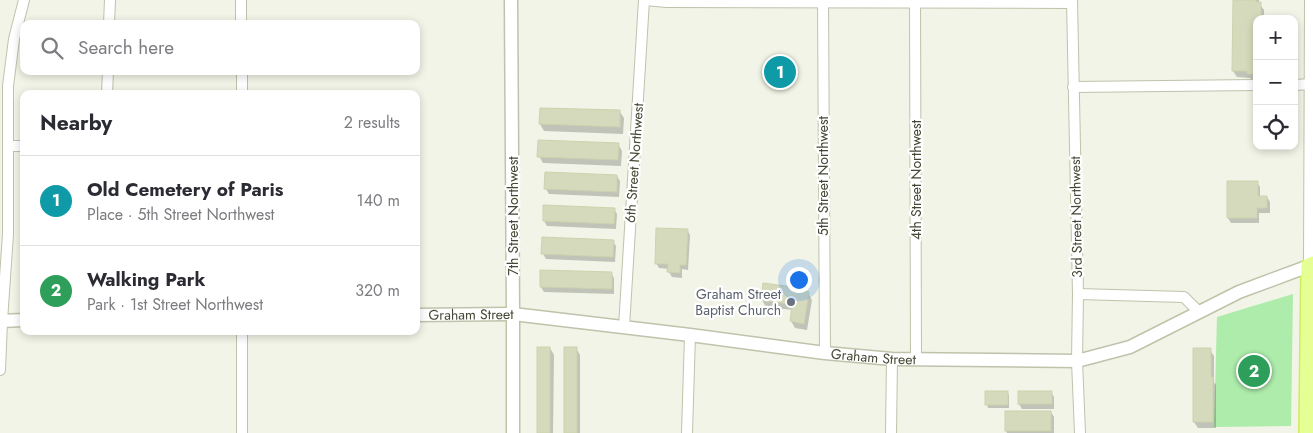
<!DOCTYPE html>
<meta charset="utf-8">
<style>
:root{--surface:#fff;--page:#f2f2f3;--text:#2b2b33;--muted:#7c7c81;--line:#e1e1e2;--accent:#111827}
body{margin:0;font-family:Jost,sans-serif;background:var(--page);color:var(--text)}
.controls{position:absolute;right:15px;top:15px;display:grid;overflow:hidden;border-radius:10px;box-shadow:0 2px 8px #0003}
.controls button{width:45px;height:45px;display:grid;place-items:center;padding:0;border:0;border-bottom:1px solid var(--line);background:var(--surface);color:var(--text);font:25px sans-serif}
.you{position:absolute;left:798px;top:279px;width:18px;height:18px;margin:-12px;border:4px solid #fff;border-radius:50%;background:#1a73e8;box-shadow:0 0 0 8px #1a73e833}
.badge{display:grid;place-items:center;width:32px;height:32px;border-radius:50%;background:var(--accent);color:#fff;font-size:16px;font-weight:700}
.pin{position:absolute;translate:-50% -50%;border:2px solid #fff;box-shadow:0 1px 5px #0006}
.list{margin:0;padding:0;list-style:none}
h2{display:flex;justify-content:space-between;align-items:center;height:65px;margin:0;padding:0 20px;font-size:21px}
h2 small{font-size:16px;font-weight:400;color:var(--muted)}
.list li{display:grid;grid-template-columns:32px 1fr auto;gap:15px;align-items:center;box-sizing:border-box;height:90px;padding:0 20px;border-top:1px solid var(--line)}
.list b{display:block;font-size:19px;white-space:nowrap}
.list p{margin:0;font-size:16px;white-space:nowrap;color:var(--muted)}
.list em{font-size:16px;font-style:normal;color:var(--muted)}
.icon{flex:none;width:28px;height:28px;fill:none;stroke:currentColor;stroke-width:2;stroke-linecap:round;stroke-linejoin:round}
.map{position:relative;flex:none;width:1313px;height:433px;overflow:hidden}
.search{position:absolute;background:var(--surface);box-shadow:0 2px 8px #0003;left:20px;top:20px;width:400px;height:55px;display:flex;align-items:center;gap:12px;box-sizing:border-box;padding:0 18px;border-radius:10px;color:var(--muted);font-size:19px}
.panel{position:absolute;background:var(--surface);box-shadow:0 2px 8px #0003;left:20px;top:90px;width:400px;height:245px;border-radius:10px}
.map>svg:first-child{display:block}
.green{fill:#adecab}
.shadow{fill:#0003}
.building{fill:#d6dabd;stroke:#cdd2ad}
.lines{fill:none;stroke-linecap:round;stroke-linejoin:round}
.minor-casing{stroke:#bfc3ab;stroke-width:12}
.tertiary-casing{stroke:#bfc3ab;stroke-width:15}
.primary-casing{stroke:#cded5b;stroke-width:18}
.minor{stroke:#fff;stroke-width:10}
.tertiary{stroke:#fff;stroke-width:12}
.primary{stroke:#e6ff94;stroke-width:15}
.worship-dot{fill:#6b7280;stroke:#fff;stroke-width:2}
.labels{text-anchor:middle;stroke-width:4.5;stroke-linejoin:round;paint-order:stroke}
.street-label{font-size:14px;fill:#454835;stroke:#fff}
.worship-label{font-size:14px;fill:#5b616d;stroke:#fff;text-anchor:end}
</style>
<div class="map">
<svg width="1313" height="433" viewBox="0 0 1313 433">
<rect width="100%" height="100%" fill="#f1f4e6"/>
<path class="green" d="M1293,294L1291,426L1214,427L1217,317Z"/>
<g class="shadow">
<path d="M1234,0H1259V3L1264,10V19H1257V80H1252L1250,78L1237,77L1233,71Z"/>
<path d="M541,109L620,112L624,118L623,134L544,131L540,124Z"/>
<path d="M618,144L622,151L621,166L543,163L539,156Z"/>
<path d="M546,174L617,176L620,181L619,197L549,194L546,189Z"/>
<path d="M1257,182L1260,187V197H1267L1270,202V213H1259V223H1231L1228,218Z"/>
<path d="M614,209L617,214L616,229L547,226L544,221Z"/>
<path d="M687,230L690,235L688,270L682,269V278L672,277L669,272V269L659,268L656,263Z"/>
<path d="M613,241L616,246L615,262L546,259L543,254Z"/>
<path d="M611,273L614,278V294L544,292L541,287Z"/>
<path d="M804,287L812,300L807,330L795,328L791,321L793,310L766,307L762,300L795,289Z"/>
<path d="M550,348L554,355L553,433H538Z"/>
<path d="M576,348L580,355V433H565Z"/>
<path d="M1210,350L1214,356V382L1216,385V428H1198L1194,422Z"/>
<path d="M1007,392L1009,395V408H988L987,404Z"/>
<path d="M1019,392H1051L1054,397V409H1022L1019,404Z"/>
<path d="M1051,412L1054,417V433H1007L1006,431Z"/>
</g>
<g class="building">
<path d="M1233,0H1256V2H1261V19H1257V24H1256L1257,74H1247V71H1232Z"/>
<path d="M540,108L620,110V127L539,124Z"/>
<path d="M538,140L619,143L618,160L537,157Z"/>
<path d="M545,172L617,175V192L544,189Z"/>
<path d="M1227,181H1258V196H1267V208H1257V218H1227Z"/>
<path d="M543,205L615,208L614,224L543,221Z"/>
<path d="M656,228L688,229L686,265H680V273L667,272L668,264H655Z"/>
<path d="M542,237L614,240L613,257L541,254Z"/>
<path d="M540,270L612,272V289L540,287Z"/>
<path d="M763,283L793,287L794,285L805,286L804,291L809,292L804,324L790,321L792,306H788L789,304L761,300Z"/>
<rect x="537" y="347" width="13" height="86"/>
<rect x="564" y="347" width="13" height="86"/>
<path d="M1193,348H1211V377H1213V422H1193Z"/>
<rect x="985" y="391" width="23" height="14"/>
<rect x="1018" y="391" width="34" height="13"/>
<rect x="1005" y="411" width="46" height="20"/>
</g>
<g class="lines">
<g class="minor-casing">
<g id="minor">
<path d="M241,0V24"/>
<path d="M645,0L667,2L1072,3"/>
<path d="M823,0L825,353"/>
<path d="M915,0L916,360"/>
<path d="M1072,0L1078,294L1077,361L1080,433"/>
<path d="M109,24L110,0"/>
<path d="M242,71V94"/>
<path d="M1294,85L1313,84"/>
<path d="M1073,87L1257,85"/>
<path d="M107,94L108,71"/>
<path d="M8,146H24"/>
<path d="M1309,266L1310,0"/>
<path d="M1078,294L1184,297L1199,312"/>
<path d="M624,327L644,0"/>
<path d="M0,370L2,321L8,234V86L14,39L24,0"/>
<path d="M242,433V331"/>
<path d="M687,433L690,335"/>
<path d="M891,433L892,359"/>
</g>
</g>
<g class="tertiary-casing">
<g id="tertiary">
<path d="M511,0L513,314V433"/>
<path id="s1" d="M416,315L513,314L690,335L825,353L892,359L1077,361L1130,347L1239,292L1309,266"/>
<path d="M0,321L24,320"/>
</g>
</g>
<g class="primary-casing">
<path id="primary" d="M1307,433L1309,266L1313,264"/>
</g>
<use href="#minor" class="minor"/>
<use href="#tertiary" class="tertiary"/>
<use href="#primary" class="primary"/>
</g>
<circle class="worship-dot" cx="791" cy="302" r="5"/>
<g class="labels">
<g class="street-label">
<text transform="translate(634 163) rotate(-86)" y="5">6th Street Northwest</text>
<text transform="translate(823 176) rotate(-90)" y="5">5th Street Northwest</text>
<text transform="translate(916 180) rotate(-90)" y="5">4th Street Northwest</text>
<text transform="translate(513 216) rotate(-90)" y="5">7th Street Northwest</text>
<text transform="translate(1076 217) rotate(-91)" y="5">3rd Street Northwest</text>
<text dy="5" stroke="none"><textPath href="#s1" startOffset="55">Graham Street</textPath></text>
<text dy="5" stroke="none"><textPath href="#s1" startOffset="460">Graham Street</textPath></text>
</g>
<g class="worship-label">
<text x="781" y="299">Graham Street<tspan x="781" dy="16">Baptist Church</tspan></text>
</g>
</g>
</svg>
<div class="controls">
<button>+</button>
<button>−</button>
<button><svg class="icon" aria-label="locate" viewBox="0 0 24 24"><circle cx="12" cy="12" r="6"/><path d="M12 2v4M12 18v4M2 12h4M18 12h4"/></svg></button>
</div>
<div class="you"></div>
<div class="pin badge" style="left:780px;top:72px;background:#0f9aa8">1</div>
<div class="pin badge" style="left:1254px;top:371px;background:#2e9e5b">2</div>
<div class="search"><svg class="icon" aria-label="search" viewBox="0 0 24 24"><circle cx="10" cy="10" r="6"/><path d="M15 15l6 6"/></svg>Search here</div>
<section class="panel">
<h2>Nearby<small>2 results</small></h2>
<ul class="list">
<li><span class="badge" style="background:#0f9aa8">1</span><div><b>Old Cemetery of Paris</b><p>Place · 5th Street Northwest</p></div><em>140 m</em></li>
<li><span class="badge" style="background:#2e9e5b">2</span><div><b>Walking Park</b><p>Park · 1st Street Northwest</p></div><em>320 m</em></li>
</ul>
</section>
</div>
